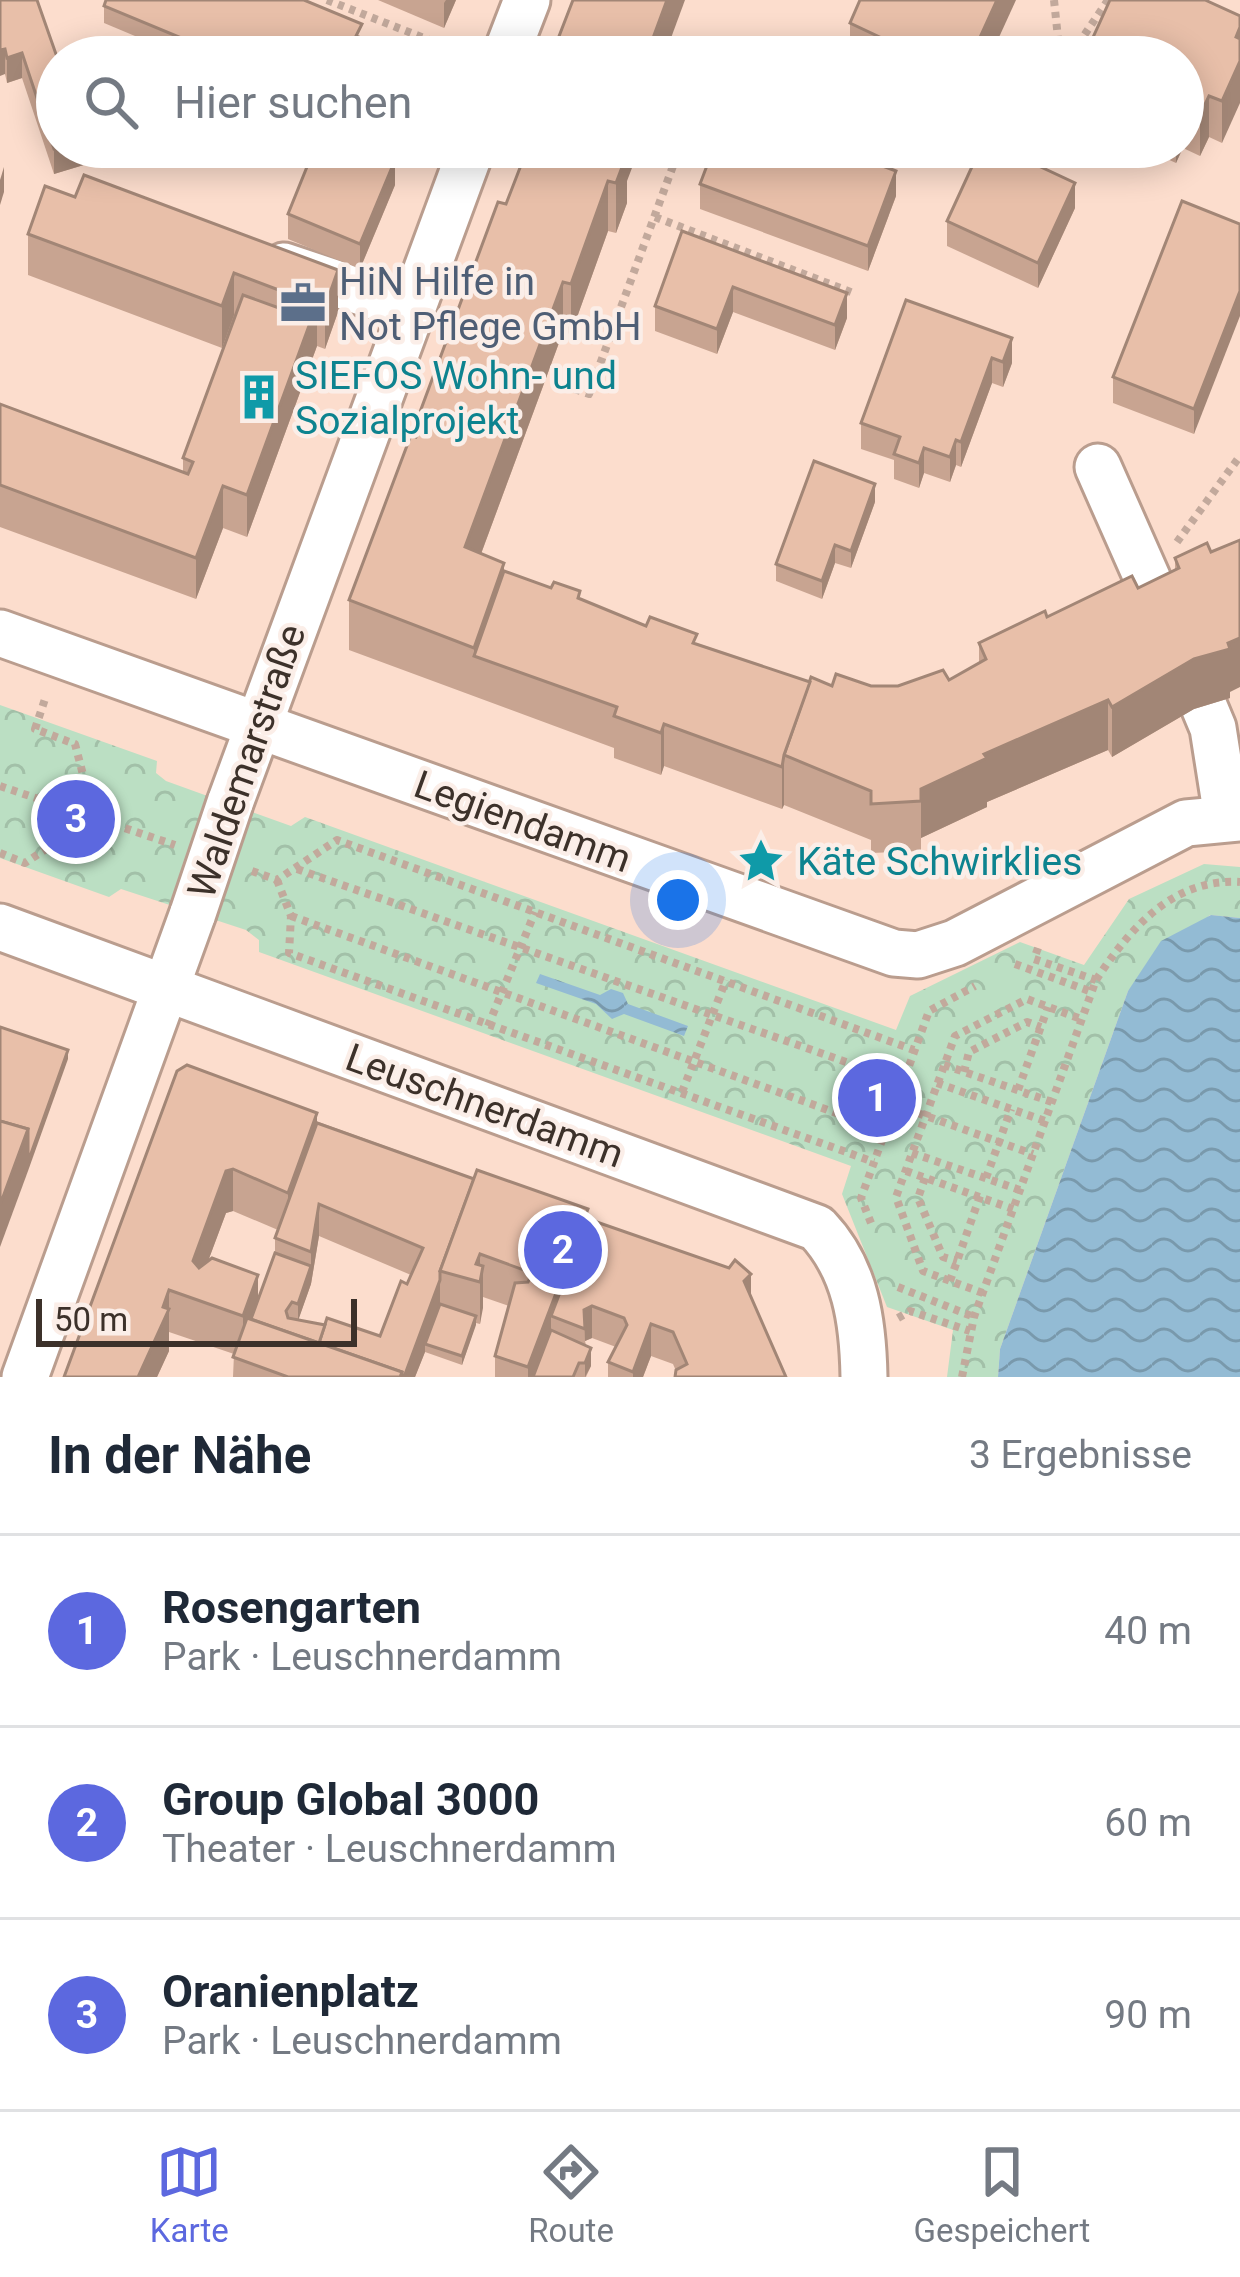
<!DOCTYPE html>
<html lang="de">
<meta charset="utf-8">
<style>
:root{--surface:#fff;--page:#f2f2f3;--text:#1f2937;--muted:#747a83;--line:#e0e1e3;--accent:#5c68df}
body{margin:0;font-family:Roboto,sans-serif;background:var(--page);color:var(--text)}
.scale{position:absolute;left:36px;bottom:30px;width:321px;box-sizing:border-box;padding-left:12px;border:6px solid #3c312a;border-top:0;font-size:33px;line-height:42px;white-space:nowrap;color:#3c312a;-webkit-text-stroke:9px #fbeee8;paint-order:stroke}
.you{position:absolute;left:678px;top:900px;width:42px;height:42px;margin:-30px;border:9px solid #fff;border-radius:50%;background:#1a73e8;box-shadow:0 0 0 18px #1a73e833}
.badge{display:grid;place-items:center;width:78px;height:78px;border-radius:50%;background:var(--accent);color:#fff;font-size:39px;font-weight:700}
.pin{position:absolute;translate:-50% -50%;border:6px solid #fff;box-shadow:0 3px 12px #0006}
.list{margin:0;padding:0;list-style:none}
h2{display:flex;justify-content:space-between;align-items:center;height:156px;margin:0;padding:0 48px;font-size:51px}
h2 small{font-size:39px;font-weight:400;color:var(--muted)}
.list li{display:grid;grid-template-columns:78px 1fr auto;gap:36px;align-items:center;box-sizing:border-box;height:192px;padding:0 48px;border-top:3px solid var(--line)}
.list b{display:block;font-size:45px;white-space:nowrap}
.list p{margin:0;font-size:39px;white-space:nowrap;color:var(--muted)}
.list em{font-size:39px;font-style:normal;color:var(--muted)}
.icon{flex:none;width:66px;height:66px;fill:none;stroke:currentColor;stroke-width:2;stroke-linecap:round;stroke-linejoin:round}
.map{position:relative;flex:none;width:1240px;height:1377px;overflow:hidden}
.search{position:absolute;background:var(--surface);box-shadow:0 6px 30px #0003;left:36px;right:36px;top:36px;height:132px;display:flex;align-items:center;gap:30px;box-sizing:border-box;padding:0 42px;border-radius:66px;color:var(--muted);font-size:45px}
.sheet{height:732px;background:var(--surface)}
nav{display:flex;justify-content:space-around;align-items:center;box-sizing:border-box;height:168px;border-top:3px solid var(--line);background:var(--surface);font-size:33px;color:var(--muted)}
nav a{display:grid;justify-items:center;gap:6px}
nav .on{color:var(--accent)}
.map>svg:first-child{display:block}
.park{fill:url(#park-crowns)}
.water{fill:url(#water-waves)}
.lines{fill:none;stroke-linecap:round;stroke-linejoin:round}
.minor-casing{stroke:#ba9d8e;stroke-width:51}
.path{stroke:#c2a99c;stroke-width:8;stroke-dasharray:6 6;stroke-linecap:butt}
.minor{stroke:#fff;stroke-width:45}
.minor-bridge-casing{stroke:#ba9d8e;stroke-width:51;stroke-linecap:butt}
.minor-bridge{stroke:#fff;stroke-width:45}
.wall{fill:#c8a491;fill-rule:evenodd}
.shaded-wall{fill:#a28676}
.building{fill:#e8bfa9;stroke:#a28676;stroke-width:3}
.labels{text-anchor:middle;stroke-width:9;stroke-linejoin:round;paint-order:stroke}
.service-label{font-size:39px;fill:#4e5e75;stroke:#fbeee8;text-anchor:start}
.culture-label{font-size:39px;fill:#0d838f;stroke:#fbeee8;text-anchor:start}
.street-label{font-size:39px;fill:#3c312a;stroke:#fbeee8}
</style>
<div class="map">
<svg width="1240" height="1377" viewBox="0 0 1240 1377">
<defs>
<pattern id="park-crowns" width="20" height="18" patternUnits="userSpaceOnUse" patternTransform="scale(3)"><rect width="20" height="18" fill="#bbdfc3"/><path d="M2 6a3 3 0 1 1 6 0M12 15a3 3 0 1 1 6 0" fill="none" stroke="#a2c0a8"/></pattern>
<pattern id="water-waves" width="16" height="10" patternUnits="userSpaceOnUse" patternTransform="scale(3)"><rect width="16" height="10" fill="#93bbd4"/><path d="M0 5q4-4 8 0t8 0" fill="none" stroke="#7999ac"/></pattern>
</defs>
<rect width="100%" height="100%" fill="#fcddcd"/>
<path class="park" d="M0,705L157,761L156,773L166,781L291,826L305,817L896,1030L910,996L1020,942L1084,965L1129,899L1204,864L1240,867V918L1210,915L1128,991L1000,1349L998,1377H947L953,1330L887,1307L842,1194L851,1166L259,952V940L246,930L121,889L109,897L0,858Z"/>
<g class="water">
<path d="M1211,915L1240,918V1377H998L1000,1349L1128,991L1161,941Z"/>
<path d="M540,974L600,995L611,989L623,993L628,1004L688,1026L684,1036L624,1014L612,1019L596,1004L536,983Z"/>
</g>
<g class="lines">
<g class="minor-casing">
<g id="minor">
<path d="M505,57L527,0"/>
<path d="M284,266L412,309"/>
<path d="M1098,467L1167,623"/>
<path d="M0,633L894,953L918,955L955,943L1186,823L1240,818"/>
<path d="M1203,704L1213,728L1227,817"/>
<path d="M230,803L472,147"/>
<path d="M0,927L817,1228C856,1269 863,1322 864,1377"/>
<path d="M25,1377L193,913"/>
</g>
</g>
<g class="path">
<path d="M327,0L465,54"/>
<path d="M1054,0L1060,57"/>
<path d="M992,53L1002,57"/>
<path d="M1057,57L1081,40L1108,0"/>
<path d="M1034,173L1045,147"/>
<path d="M655,217L856,294"/>
<path d="M552,381L589,394L680,147"/>
<path d="M1177,542L1240,456"/>
<path d="M0,786L175,845"/>
<path d="M0,853L25,863L94,817L75,744L35,729L46,696"/>
<path d="M297,869L903,1082"/>
<path d="M252,871L277,880L337,840L914,1050"/>
<path d="M277,880L291,916L289,953L874,1162"/>
<path d="M291,916L886,1131"/>
<path d="M1038,948L1034,959L1096,980"/>
<path d="M1015,964L1092,992"/>
<path d="M488,1026L535,912"/>
<path d="M944,1065L1052,1102"/>
<path d="M964,1072L969,1052L1027,1022L1041,1027"/>
<path d="M937,1083L1045,1121"/>
<path d="M1018,1090L1048,1007"/>
<path d="M682,1092L726,980"/>
<path d="M895,1105L1033,1154"/>
<path d="M912,1153L1020,1190"/>
<path d="M906,1171L1013,1209"/>
<path d="M925,1178L918,1198L943,1257L957,1261"/>
<path d="M986,1178L1011,1109"/>
<path d="M871,1223L861,1198L929,1011L975,986"/>
<path d="M950,1281L980,1196"/>
<path d="M898,1287L974,1317"/>
<path d="M983,1293L923,1271L896,1197L955,1036L1027,999L1081,1019"/>
<path d="M898,1318L910,1311L970,1331"/>
<path d="M962,1377L974,1317L1096,980C1129,930 1172,878 1240,882"/>
</g>
<use href="#minor" class="minor"/>
<g class="minor-bridge-casing">
<path id="minor-bridge" d="M193,913L230,803"/>
</g>
<use href="#minor-bridge" class="minor-bridge"/>
</g>
<g class="wall">
<path d="M0,0L87,147V164L54,174L22,78L7,83L5,74Z"/>
<path d="M378,0H456L444,28Z"/>
<path d="M104,6L362,38L406,57H185L104,23Z"/>
<path d="M1240,16L1222,143L1209,137L1200,156L1183,148L1176,163L1141,147H1183V57H1090V44Z"/>
<path d="M850,23L990,57H850Z"/>
<path d="M528,147L627,181V203L616,233L608,231L571,334L563,332L481,554L504,571L580,599L646,626L810,682L832,686H898L949,680L979,663V643L1047,617L1138,588L1175,570V558L1230,692V698L1194,709L1112,757L1108,750L987,802V807L921,838V851L871,853V840L784,805L782,809L664,766L661,775L614,758V748L349,650V600L420,429V412L506,204Z"/>
<path d="M392,158L395,185L360,269L288,239V214Z"/>
<path d="M700,184L896,196L868,271L700,209Z"/>
<path d="M45,186L338,312L325,349L317,346L247,537L223,528L196,599L0,527V404L183,472V458L235,315L222,348L28,275V234Z"/>
<path d="M1075,208L1038,288L947,246V221Z"/>
<path d="M1240,224L1194,434L1113,403V377Z"/>
<path d="M682,231L847,318L835,350L733,312L717,354L655,331V306Z"/>
<path d="M906,300L1012,363L1003,387L992,383L961,467L956,465L950,482L924,473L919,488L894,479V460L861,449V423Z"/>
<path d="M875,502L851,568L835,563L822,599L776,581V564Z"/>
<path d="M177,1071L588,1219L751,1298L786,1377L676,1371L673,1364L651,1356L643,1377H608V1362L616,1347L592,1338L585,1341L591,1366L586,1377H495V1356L509,1306L483,1297L480,1324L476,1323L462,1365L425,1352L415,1377H233L234,1354L169,1332V1351L157,1377H64ZM233,1211L278,1230L275,1238V1253L258,1299L208,1261L226,1213ZM319,1236L411,1275L380,1336L298,1320L311,1284Z"/>
</g>
<g class="shaded-wall">
<path d="M446,0H456L444,28V3Z"/>
<path d="M667,0H685L664,57H646Z"/>
<path d="M997,0H1016L990,57H971Z"/>
<path d="M1240,27V103L1222,143V101L1236,37Z"/>
<path d="M5,49V74L0,76V50Z"/>
<path d="M22,53V78L7,83V58Z"/>
<path d="M1209,96V137L1200,156V115Z"/>
<path d="M61,147H87V164L54,174V149Z"/>
<path d="M387,147H397L383,180V155Z"/>
<path d="M621,147H640L627,181V203L616,233V183Z"/>
<path d="M1176,147H1183L1176,163Z"/>
<path d="M395,160V185L360,269V244Z"/>
<path d="M4,167V192L0,205V180Z"/>
<path d="M896,171V196L868,271V246Z"/>
<path d="M608,181V231L571,334V284Z"/>
<path d="M1075,183V208L1038,288V263Z"/>
<path d="M338,270V312L325,349V307Z"/>
<path d="M234,273V315L222,348V306Z"/>
<path d="M563,282V332L465,597V547Z"/>
<path d="M733,287V312L717,354V329Z"/>
<path d="M1240,291V316L1194,434V409Z"/>
<path d="M847,293V318L835,350V325Z"/>
<path d="M317,304V346L247,537V495Z"/>
<path d="M1012,338V363L1003,387V362Z"/>
<path d="M992,358V383L961,467V442Z"/>
<path d="M956,440V465L950,482V457Z"/>
<path d="M924,448V473L919,488V463Z"/>
<path d="M875,484V502L851,568V551Z"/>
<path d="M223,486V528L196,599V558Z"/>
<path d="M835,545V563L822,599V581Z"/>
<path d="M504,563V613L474,656V648Z"/>
<path d="M1240,638V687L1230,692V698L1194,709L1112,757V707L1194,659Z"/>
<path d="M1108,700V750L987,802V807L921,838V789L984,754Z"/>
<path d="M664,724V766L661,775V733Z"/>
<path d="M784,763V805L782,809V767Z"/>
<path d="M68,1050V1059L28,1171V1162Z"/>
<path d="M317,1113V1154L288,1234V1193Z"/>
<path d="M28,1129V1171L0,1247V1205Z"/>
<path d="M233,1169V1211L226,1213L194,1299L193,1261L226,1171Z"/>
<path d="M319,1204V1236L311,1284L298,1321V1304L311,1268V1252Z"/>
<path d="M588,1209V1251L551,1316V1348L540,1377H528V1367Z"/>
<path d="M480,1254V1281L483,1266V1308L480,1324V1282L476,1264Z"/>
<path d="M751,1274V1305L744,1281Z"/>
<path d="M258,1275V1317L243,1357V1316Z"/>
<path d="M440,1280V1312L425,1344V1352L415,1377H404Z"/>
<path d="M169,1290V1351L157,1377H138Z"/>
<path d="M592,1306V1338L585,1341L584,1310Z"/>
<path d="M476,1316V1325L462,1365V1356Z"/>
<path d="M651,1324V1356L643,1377H633V1372Z"/>
<path d="M591,1348V1366L585,1377V1363Z"/>
</g>
<g class="building">
<path d="M0,0H37L57,57V147H61L54,149L22,53L7,58L5,49L0,50Z"/>
<path d="M106,0H304L362,24L356,36L406,57H227L104,6Z"/>
<path d="M573,0H667L646,57H551Z"/>
<path d="M860,0H997L971,57H904L907,50L850,23Z"/>
<path d="M1110,0H1205L1240,16V27L1236,37L1240,39V61L1222,101L1209,96L1200,115L1183,107V57H1111L1112,54L1090,44Z"/>
<path d="M315,147H387L383,155L395,160L360,244L288,214Z"/>
<path d="M528,147H621L620,151L627,154L616,183L608,181L571,284L563,282L465,547L504,563L474,648L349,600L411,435L416,437L425,414L420,412L498,202L506,204Z"/>
<path d="M714,147H832L896,171L868,246L700,184Z"/>
<path d="M981,147H998L1075,183L1038,263L947,221Z"/>
<path d="M84,175L338,270L325,307L317,304L247,495L223,486L196,558L0,485V404L188,474L193,462L183,458L243,295L279,308L284,292L234,273L222,306L28,234L45,186L75,197Z"/>
<path d="M1182,201L1240,224V291L1194,409L1113,377Z"/>
<path d="M682,231L847,293L835,325L733,287L717,329L655,306Z"/>
<path d="M906,300L1012,338L1003,362L992,358L961,442L956,440L950,457L924,448L919,463L894,454L900,437L861,423Z"/>
<path d="M814,461L875,484L851,551L835,545L822,581L776,564Z"/>
<path d="M1240,540V638L1228,643L1230,649L1194,659L1112,707L1108,700L984,754L987,758L921,789V801L871,804V791L784,755L811,677L832,686L836,674L871,686H898L943,670L949,680L986,659L979,643L1045,611L1047,617L1132,576L1138,588L1179,568L1175,558L1207,543L1211,552Z"/>
<path d="M504,571L551,588L554,582L580,591L578,598L646,626L650,617L697,634L693,643L810,682L784,755L782,767L664,724L661,733L614,716L617,707L474,656Z"/>
<path d="M0,1027L68,1050L28,1162V1129L0,1121Z"/>
<path d="M187,1065L317,1113L288,1193L233,1169L226,1171L193,1261L199,1268L212,1258L258,1275L243,1316L169,1290L163,1307L169,1309L138,1377H64L177,1071Z"/>
<path d="M0,1121L28,1129L0,1205Z"/>
<path d="M317,1123L474,1179L440,1271V1280L404,1377H402V1372L319,1343L327,1318L380,1336L401,1281L407,1284L423,1248L319,1204L311,1252L275,1238Z"/>
<path d="M477,1170L588,1209L528,1367L495,1356L515,1283L528,1282L532,1273L480,1254L476,1264L483,1266L480,1282L440,1271Z"/>
<path d="M588,1219L729,1268L735,1260L751,1274L744,1281L786,1377H675L676,1370L687,1364L673,1332L651,1324L633,1372L608,1362L627,1325L624,1318L592,1306L584,1310L585,1329L551,1316Z"/>
<path d="M275,1253L311,1266L298,1304L292,1302L286,1311L288,1318L325,1325L319,1343L251,1319Z"/>
<path d="M440,1304L476,1316L462,1356L425,1344Z"/>
<path d="M247,1318L402,1372L400,1377H288L233,1357Z"/>
<path d="M551,1330L591,1348L585,1363H579L573,1377H533Z"/>
</g>
<defs>
<g id="office-bare" transform="scale(3.6)"><path d="M-6-3h4V-5.5h4V-3h4V5H-6ZM-1-4.5V-3h2v-1.5ZM-6 0V1H6V0Z" fill="#5c6f8a" stroke="#fbeee8" stroke-width="2.5" paint-order="stroke"/></g>
<g id="building-bare" transform="scale(3.6)"><path d="M-4-6H4V6H1V3H-1V6H-4ZM-2.5-4.3h1.7v1.8h-1.7ZM.8-4.3h1.7v1.8H.8ZM-2.5-1h1.7V.8h-1.7ZM.8-1h1.7V.8H.8Z" fill="#0f9aa8" stroke="#fbeee8" stroke-width="2.5" paint-order="stroke"/></g>
<g id="sight-bare" transform="scale(3.6)"><path d="M0-6L1.8-2.2L6-1.7L2.9 1.2L3.7 5.4L0 3.3L-3.7 5.4L-2.9 1.2L-6-1.7L-1.8-2.2Z" fill="#0f9aa8" stroke="#fbeee8" stroke-width="2.5" paint-order="stroke"/></g>
</defs>
<g fill-rule="evenodd">
<use href="#office-bare" x="303" y="303"/>
<use href="#building-bare" x="259" y="397"/>
<use href="#sight-bare" x="761" y="861"/>
</g>
<g class="labels">
<g class="service-label">
<text x="339" y="295">HiN Hilfe in<tspan x="339" dy="45">Not Pflege GmbH</tspan></text>
</g>
<g class="culture-label">
<text x="295" y="389">SIEFOS Wohn- und<tspan x="295" dy="45">Sozialprojekt</tspan></text>
<text x="797" y="875">Käte Schwirklies</text>
</g>
<g class="street-label">
<text transform="translate(246 761) rotate(-71)" y="14">Waldemarstraße</text>
<text transform="translate(523 821) rotate(20)" y="14">Legiendamm</text>
<text transform="translate(485 1105) rotate(20)" y="14">Leuschnerdamm</text>
</g>
</g>
</svg>
<div class="scale">50 m</div>
<div class="you"></div>
<div class="pin badge" style="left:877px;top:1098px">1</div>
<div class="pin badge" style="left:563px;top:1250px">2</div>
<div class="pin badge" style="left:76px;top:819px">3</div>
<div class="search"><svg class="icon" aria-label="search" viewBox="0 0 24 24"><circle cx="10" cy="10" r="6"/><path d="M15 15l6 6"/></svg>Hier suchen</div>
</div>
<section class="sheet">
<h2>In der Nähe<small>3 Ergebnisse</small></h2>
<ul class="list">
<li><span class="badge">1</span><div><b>Rosengarten</b><p>Park · Leuschnerdamm</p></div><em>40 m</em></li>
<li><span class="badge">2</span><div><b>Group Global 3000</b><p>Theater · Leuschnerdamm</p></div><em>60 m</em></li>
<li><span class="badge">3</span><div><b>Oranienplatz</b><p>Park · Leuschnerdamm</p></div><em>90 m</em></li>
</ul>
</section>
<nav>
<a class="on"><svg class="icon" aria-label="map" viewBox="0 0 24 24"><path d="M3 6l6-2 6 2 6-2v14l-6 2-6-2-6 2zM9 4v14M15 6v14"/></svg>Karte</a>
<a><svg class="icon" aria-label="directions" viewBox="0 0 24 24"><path d="M12 3l9 9-9 9-9-9zM9 14v-3h6M13 9l2 2-2 2"/></svg>Route</a>
<a><svg class="icon" aria-label="saved" viewBox="0 0 24 24"><path d="M7 4h10v16l-5-4-5 4z"/></svg>Gespeichert</a>
</nav>
